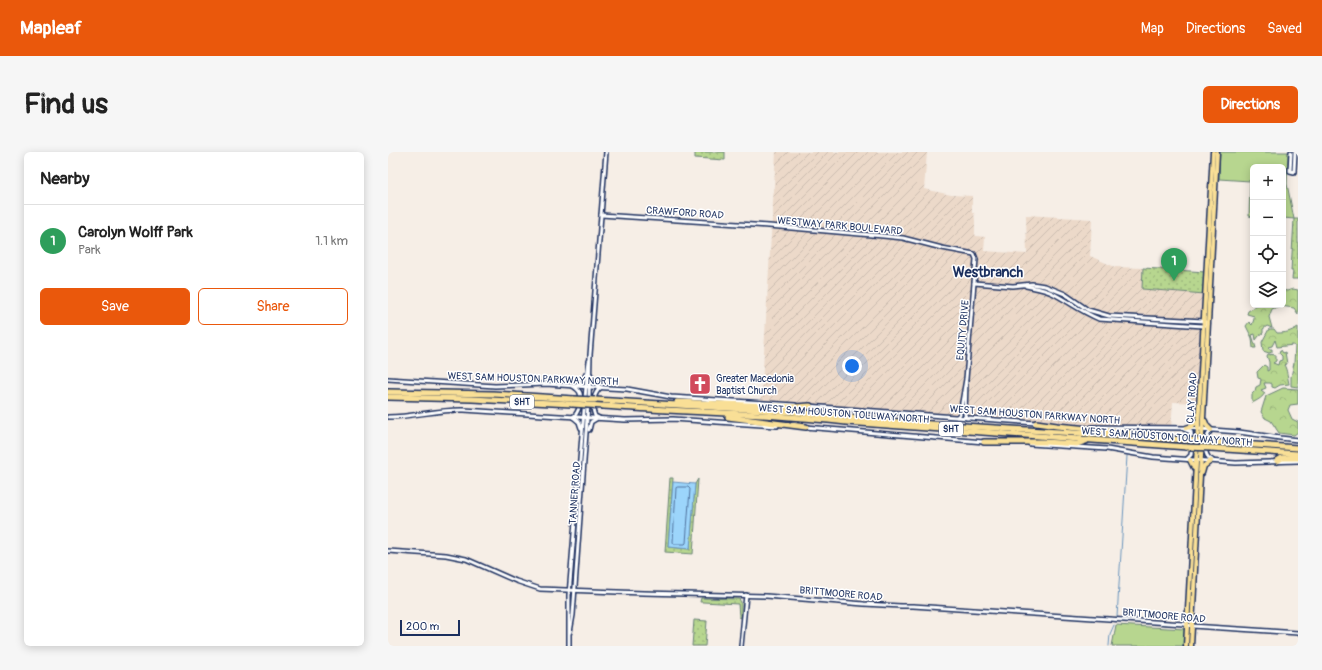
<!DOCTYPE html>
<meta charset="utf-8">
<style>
:root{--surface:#fff;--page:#f6f6f6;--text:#222;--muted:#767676;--line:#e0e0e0;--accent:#ea580c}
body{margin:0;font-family:Pangolin,sans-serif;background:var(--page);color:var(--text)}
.controls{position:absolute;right:12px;top:12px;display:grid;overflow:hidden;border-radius:6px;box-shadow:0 2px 10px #0003}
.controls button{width:36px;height:36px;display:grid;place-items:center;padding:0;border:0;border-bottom:1px solid var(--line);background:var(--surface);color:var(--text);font:20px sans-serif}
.scale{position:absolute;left:12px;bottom:10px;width:60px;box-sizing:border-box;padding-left:4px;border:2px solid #1b2f5e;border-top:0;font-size:11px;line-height:14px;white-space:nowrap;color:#1b2f5e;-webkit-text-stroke:3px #fff;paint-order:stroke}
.you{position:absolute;left:464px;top:214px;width:14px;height:14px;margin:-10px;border:3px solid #fff;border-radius:50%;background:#1a73e8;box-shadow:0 0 0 6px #1a73e833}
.badge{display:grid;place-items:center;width:26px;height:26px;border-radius:50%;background:var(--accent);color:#fff;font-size:13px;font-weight:700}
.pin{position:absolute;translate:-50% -33px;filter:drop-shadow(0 1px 2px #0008)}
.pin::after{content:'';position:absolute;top:21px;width:14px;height:12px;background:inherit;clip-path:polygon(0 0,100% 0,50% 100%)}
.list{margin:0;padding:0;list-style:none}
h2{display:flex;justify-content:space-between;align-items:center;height:52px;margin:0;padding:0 16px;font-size:17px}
h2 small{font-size:13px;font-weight:400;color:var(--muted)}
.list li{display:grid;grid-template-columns:26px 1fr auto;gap:12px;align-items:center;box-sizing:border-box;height:72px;padding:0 16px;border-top:1px solid var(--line)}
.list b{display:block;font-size:15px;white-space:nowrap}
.list p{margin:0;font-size:13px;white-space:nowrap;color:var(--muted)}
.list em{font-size:13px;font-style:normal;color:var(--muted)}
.actions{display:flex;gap:8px;padding:12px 16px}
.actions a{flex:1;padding:9px 0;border:1px solid var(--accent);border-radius:6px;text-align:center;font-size:14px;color:var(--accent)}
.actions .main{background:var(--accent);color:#fff}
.icon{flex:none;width:22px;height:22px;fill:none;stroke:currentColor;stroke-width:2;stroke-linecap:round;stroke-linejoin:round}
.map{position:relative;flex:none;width:910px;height:494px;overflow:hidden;border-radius:6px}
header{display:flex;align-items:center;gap:24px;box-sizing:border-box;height:56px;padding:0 20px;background:var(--accent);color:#fff}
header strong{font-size:19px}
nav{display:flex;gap:22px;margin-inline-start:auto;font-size:14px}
.intro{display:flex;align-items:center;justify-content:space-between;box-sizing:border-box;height:96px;padding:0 24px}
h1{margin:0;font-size:28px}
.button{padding:10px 18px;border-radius:6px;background:var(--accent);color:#fff;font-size:14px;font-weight:700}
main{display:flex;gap:24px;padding:0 24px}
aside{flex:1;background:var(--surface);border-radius:6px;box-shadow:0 2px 10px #0003}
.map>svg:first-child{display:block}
.industrial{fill:url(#industrial-furrows)}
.grass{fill:url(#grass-dots);stroke:#698276}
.forest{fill:url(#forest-crowns);stroke:#698276}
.pitch{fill:#b7d68f;stroke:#698276}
.water{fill:#9cd5fb;stroke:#6893bc}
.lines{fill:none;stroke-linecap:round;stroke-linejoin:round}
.shore{stroke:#4f719d;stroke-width:1}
.stream{stroke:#6893bc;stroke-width:1}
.secondary-casing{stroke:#1b2f5e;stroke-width:6}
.primary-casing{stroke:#1b2f5e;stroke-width:7}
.highway-casing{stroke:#1b2f5e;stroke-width:8}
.secondary{stroke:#fff;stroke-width:3}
.primary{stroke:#f9df96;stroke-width:4}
.highway{stroke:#f9df96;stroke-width:5}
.highway-bridge-casing{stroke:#1b2f5e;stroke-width:8;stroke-linecap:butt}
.highway-bridge{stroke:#f9df96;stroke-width:5}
.labels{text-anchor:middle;stroke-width:3;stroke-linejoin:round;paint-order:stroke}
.shield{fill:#fff;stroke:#5f6d8e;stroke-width:1}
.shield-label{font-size:9px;font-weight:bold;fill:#1b2f5e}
.street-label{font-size:10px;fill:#1b2f5e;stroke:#fff}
.poi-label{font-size:10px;fill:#1b2f5e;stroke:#fff;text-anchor:start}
.district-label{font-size:14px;font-weight:bold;fill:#1b2f5e;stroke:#fff}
</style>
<header>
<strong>Mapleaf</strong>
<nav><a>Map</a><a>Directions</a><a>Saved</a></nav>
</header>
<div class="intro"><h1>Find us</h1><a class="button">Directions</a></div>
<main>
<aside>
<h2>Nearby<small></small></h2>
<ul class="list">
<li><span class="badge" style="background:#2e9e5b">1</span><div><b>Carolyn Wolff Park</b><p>Park</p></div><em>1.1 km</em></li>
</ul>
<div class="actions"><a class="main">Save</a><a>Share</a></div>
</aside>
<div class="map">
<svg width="910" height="494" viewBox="0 0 910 494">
<defs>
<pattern id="industrial-furrows" width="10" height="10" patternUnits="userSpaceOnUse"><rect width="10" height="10" fill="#ecd9c9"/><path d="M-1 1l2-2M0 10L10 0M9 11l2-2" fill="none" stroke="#cabbaf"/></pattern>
<pattern id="grass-dots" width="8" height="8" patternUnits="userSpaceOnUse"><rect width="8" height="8" fill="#b7d68f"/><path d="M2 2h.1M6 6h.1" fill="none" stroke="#9db87e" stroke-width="1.8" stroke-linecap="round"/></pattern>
<pattern id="forest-crowns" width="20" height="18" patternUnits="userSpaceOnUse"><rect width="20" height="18" fill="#b7d68f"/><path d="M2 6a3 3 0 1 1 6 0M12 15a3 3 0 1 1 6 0" fill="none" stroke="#9db87e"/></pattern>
</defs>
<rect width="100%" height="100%" fill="#f6eee6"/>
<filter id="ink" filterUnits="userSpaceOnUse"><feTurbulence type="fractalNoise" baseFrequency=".025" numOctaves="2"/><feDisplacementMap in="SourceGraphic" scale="8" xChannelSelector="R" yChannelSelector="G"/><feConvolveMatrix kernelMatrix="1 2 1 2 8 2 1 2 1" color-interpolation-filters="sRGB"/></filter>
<g filter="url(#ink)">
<path class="industrial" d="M388,0H539L536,37L563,43L584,44V61H586L587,68V82L588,84L597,85L596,99L639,102L638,63L704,67L702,104L727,115L755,116L754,137L817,142L810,251L785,250L783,276H722L547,264L373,250Z"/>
<g class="grass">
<path d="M307,0H337V8L307,6Z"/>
<path d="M906,67H910V127H904L905,119H903Z"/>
<path d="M755,116L818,120L817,142L754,137Z"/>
<path d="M282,326H285L280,395L302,397L307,332L310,327L305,402L277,400Z"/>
<path d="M313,446L351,447L353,450V466L351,465L350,452L315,450H312Z"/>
<path d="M306,468L319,469L317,494H304Z"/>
</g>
<g class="forest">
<path d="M905,137L910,138V162L906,156L892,154L884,157L881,165L884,176L879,174L875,177V181L871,184L868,188L867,182L864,183L868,196H865L864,186L858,174L861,170L864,173L866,167V164L859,162L860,159L867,155V153H895V138L899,139Z"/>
<path d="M910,175V235L903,234V225L906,211L907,194L905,193L889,195L887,188L884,194L880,195L881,197H884V200L881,201L875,199L874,190L881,177H886L889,181C898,181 902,180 910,175Z"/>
<path d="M892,198H893L895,201L897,200L899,212L896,213C899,217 900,228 901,232L892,233L887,236L884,235V232L882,231H876L878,236L873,238L877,241C875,245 870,248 866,250H864V242L867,239L868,235L872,233L873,227L870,226L869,220L876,213L879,215V219L881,218V210L879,204L880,202L888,203V209L885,211L890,213L891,209L894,208V204L891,201Z"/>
<path d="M895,236L910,237V252L902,253L900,258L904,267L910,270V280L906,283L891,281L883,269L877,266L873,260L878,244Z"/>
</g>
<g class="pitch">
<path d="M832,0H900L899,32L906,67L895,66V15H865V65L861,64L862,29L831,27Z"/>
<path d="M728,473L797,477L796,494H724Z"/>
</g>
<path class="water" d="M285,330L307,332L302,397L280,395Z"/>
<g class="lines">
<path class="shore" d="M290,335H300L302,337L298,391L297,392H286L285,390L288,336Z"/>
<g class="stream">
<path d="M729,465L739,304"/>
<path d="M721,494L722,482L726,473"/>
</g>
<g class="secondary-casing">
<g id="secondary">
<path d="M903,0L902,19L906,20L907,0"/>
<path d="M213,63L381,74L495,84L515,86L554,96L586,102L588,107L578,227L572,262L569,265"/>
<path d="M586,131L625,134L644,132L657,134L677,142L700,158L721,164L816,169L820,172"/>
<path d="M638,134C647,136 657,137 666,142C681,150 694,160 711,167L815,174L820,172"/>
<path d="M203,223L205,229L212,235"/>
<path d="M0,227L107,234L158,232L202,235L239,237L283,245L407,253"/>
<path d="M578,230L577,263L579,266"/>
<path d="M189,233L193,232L198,222"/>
<path d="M185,234C188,236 191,238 192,241C194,248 191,261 185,265"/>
<path d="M201,247L202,203L218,0"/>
<path d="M420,254L648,271"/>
<path d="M0,265C26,265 51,257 76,258L237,268L285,267L389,274"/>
<path d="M185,265L191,270L193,276"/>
<path d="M211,266L207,264C203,254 205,242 213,235"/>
<path d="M417,275L596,290"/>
<path d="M704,275L798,276L851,280L892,286L910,288"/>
<path d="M796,277L803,280L804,289"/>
<path d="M201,278L203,270L208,267"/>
<path d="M823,278C817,285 814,304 824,308"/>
<path d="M642,292L719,297L765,305L848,311L910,309"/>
<path d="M799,307L803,303L804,295"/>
<path d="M0,399L58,403L78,407L128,429L152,437L255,441L378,444L476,452L513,454H525L796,472L804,474L910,481"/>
<path d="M182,480L185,463L200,253"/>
<path d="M181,494V443L198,234L201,209"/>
<path d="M353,494L358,443"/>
</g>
</g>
<g class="primary-casing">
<g id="primary">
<path d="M817,269L819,274L823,278"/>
<path d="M798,276L804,274L809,270"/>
<path d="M802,308L806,316"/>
<path d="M814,321L816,314L823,309"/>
<path d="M798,494L825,0"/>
<path d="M803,494L829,0"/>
</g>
</g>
<g class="highway-casing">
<g id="highway">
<path d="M0,240L105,242L186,247"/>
<path d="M0,245L84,247L184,252"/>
<path d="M207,248L405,260L497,269L799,288"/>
<path d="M289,250L407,255L422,254"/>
<path d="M215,254C296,260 377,261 458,270L799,295"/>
<path d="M340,265L418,275"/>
<path d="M648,271L669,274L764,283"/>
<path d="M596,290H656L689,292L698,289"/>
<path d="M824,290L910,296"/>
<path d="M823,296L910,302"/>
<path d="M889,309L894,306H910"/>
</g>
</g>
<use href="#secondary" class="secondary"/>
<use href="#primary" class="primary"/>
<use href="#highway" class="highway"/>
<g class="highway-bridge-casing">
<g id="highway-bridge">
<path d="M186,247L207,248"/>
<path d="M184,252L215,254"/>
<path d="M799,288L824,290"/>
<path d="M799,295L823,296"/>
</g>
</g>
<use href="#highway-bridge" class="highway-bridge"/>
</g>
</g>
<defs>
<g id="church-square" transform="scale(1.15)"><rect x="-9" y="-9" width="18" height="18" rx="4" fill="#d1495b" stroke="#fff"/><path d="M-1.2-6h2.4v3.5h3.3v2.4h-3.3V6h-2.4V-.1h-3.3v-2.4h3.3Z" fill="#fff"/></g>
</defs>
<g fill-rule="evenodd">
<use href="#church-square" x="312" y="232"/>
</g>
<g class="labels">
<g class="shield">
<rect x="122" y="243" width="24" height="14" rx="3"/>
<rect x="551" y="270" width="24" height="14" rx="3"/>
</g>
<g class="shield-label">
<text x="134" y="253">SHT</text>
<text x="563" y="280">SHT</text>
</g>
<g class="street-label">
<text transform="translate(297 60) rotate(4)" y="4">CRAWFORD ROAD</text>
<text transform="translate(452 73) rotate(5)" y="4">WESTWAY PARK BOULEVARD</text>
<text transform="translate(574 178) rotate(-85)" y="4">EQUITY DRIVE</text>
<text transform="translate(145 226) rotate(2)" y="4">WEST SAM HOUSTON PARKWAY NORTH</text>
<text transform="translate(803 246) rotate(-86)" y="4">CLAY ROAD</text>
<text transform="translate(456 261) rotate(4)" y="4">WEST SAM HOUSTON TOLLWAY NORTH</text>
<text transform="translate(647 262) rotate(4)" y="4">WEST SAM HOUSTON PARKWAY NORTH</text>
<text transform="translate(779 284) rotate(4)" y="4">WEST SAM HOUSTON TOLLWAY NORTH</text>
<text transform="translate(186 341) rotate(-86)" y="4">TANNER ROAD</text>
<text transform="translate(453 441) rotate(5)" y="4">BRITTMOORE ROAD</text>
<text transform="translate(776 463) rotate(5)" y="4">BRITTMOORE ROAD</text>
</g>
<g class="poi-label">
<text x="328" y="230">Greater Macedonia<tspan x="328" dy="12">Baptist Church</tspan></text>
</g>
<g class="district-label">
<text x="600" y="125">Westbranch</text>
</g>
</g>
</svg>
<div class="controls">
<button>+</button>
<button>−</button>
<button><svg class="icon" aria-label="locate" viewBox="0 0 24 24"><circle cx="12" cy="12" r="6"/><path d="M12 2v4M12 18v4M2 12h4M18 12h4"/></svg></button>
<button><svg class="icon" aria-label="layers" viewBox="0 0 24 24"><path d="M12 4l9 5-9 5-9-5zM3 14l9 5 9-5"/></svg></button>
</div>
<div class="scale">200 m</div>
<div class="you"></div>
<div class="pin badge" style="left:786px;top:129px;background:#2e9e5b">1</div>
</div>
</main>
